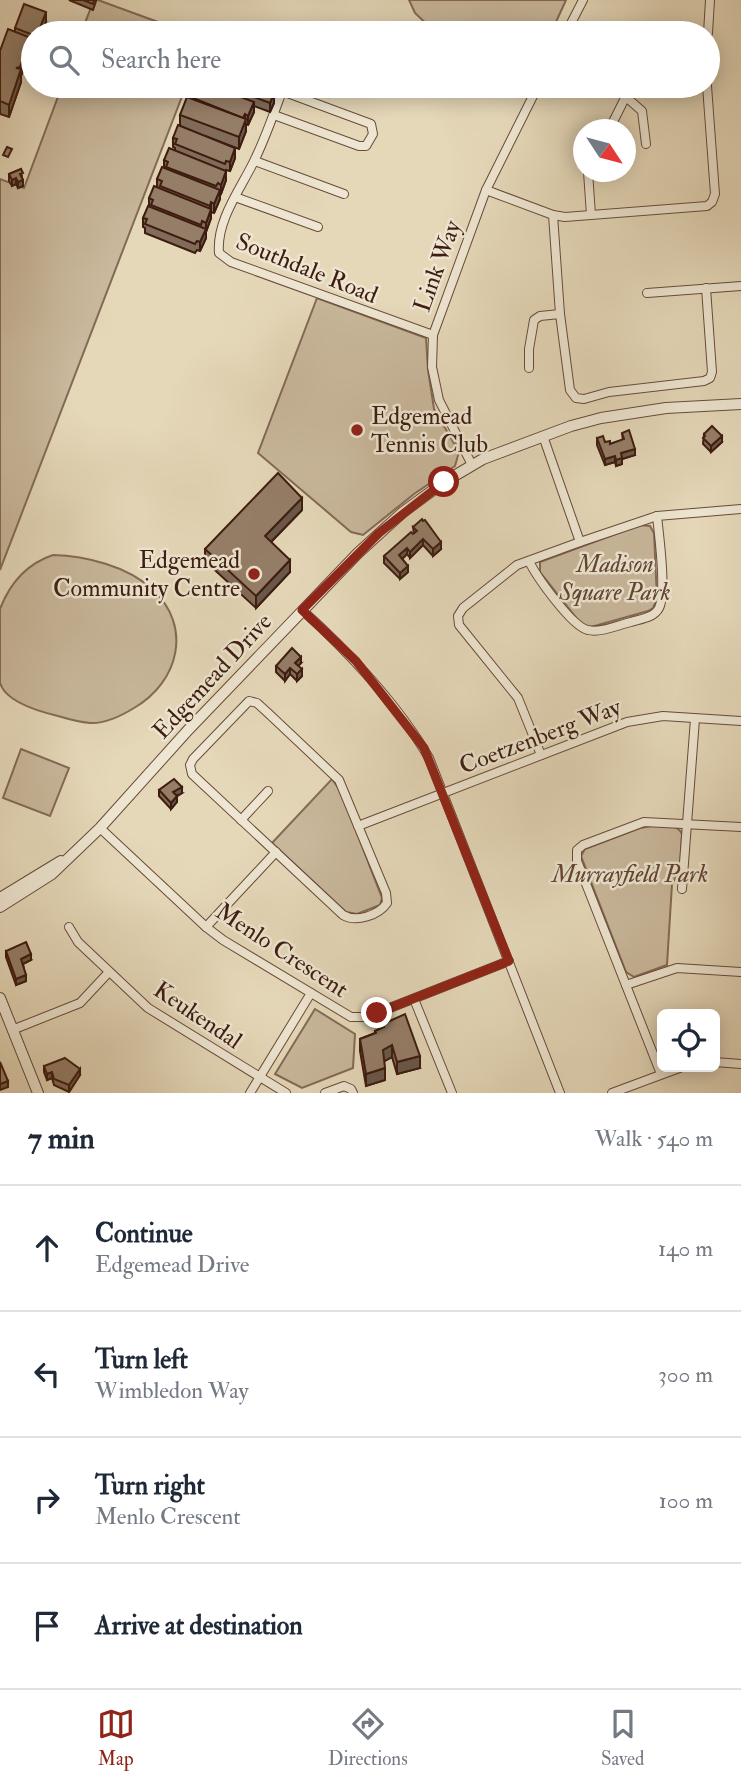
<!DOCTYPE html>
<meta charset="utf-8">
<style>
:root{--surface:#fff;--page:#f6f6f7;--text:#1f2937;--muted:#747a83;--line:#e0e1e3;--accent:#8f2418}
body{margin:0;font-family:"IM FELL Double Pica",serif;background:var(--page);color:var(--text)}
.controls{position:absolute;right:21px;bottom:21px;display:grid;overflow:hidden;border-radius:10px;box-shadow:0 4px 18px #0003}
.controls button{width:63px;height:63px;display:grid;place-items:center;padding:0;border:0;border-bottom:2px solid var(--line);background:var(--surface);color:var(--text);font:35px sans-serif}
.compass{position:absolute;left:573px;top:119px;width:63px;height:63px;border-radius:50%;background:var(--surface);box-shadow:0 4px 18px #0003;rotate:126deg}
.stop{position:absolute;width:21px;height:21px;margin:-16px;border:5px solid #8f2418;border-radius:50%;background:#fff}
.stop.end{background:#8f2418;border-color:#fff;box-shadow:0 2px 7px #0008}
.list{margin:0;padding:0;list-style:none}
h2{display:flex;justify-content:space-between;align-items:center;height:91px;margin:0;padding:0 28px;font-size:30px}
h2 small{font-size:23px;font-weight:400;color:var(--muted)}
.list li{display:grid;grid-template-columns:46px 1fr auto;gap:21px;align-items:center;box-sizing:border-box;height:126px;padding:0 28px;border-top:2px solid var(--line)}
.list b{display:block;font-size:26px;white-space:nowrap}
.list p{margin:0;font-size:23px;white-space:nowrap;color:var(--muted)}
.list em{font-size:23px;font-style:normal;color:var(--muted)}
.icon{flex:none;width:38px;height:38px;fill:none;stroke:currentColor;stroke-width:2;stroke-linecap:round;stroke-linejoin:round}
.map{position:relative;flex:none;width:741px;height:1093px;overflow:hidden}
.search{position:absolute;background:var(--surface);box-shadow:0 4px 18px #0003;left:21px;right:21px;top:21px;height:77px;display:flex;align-items:center;gap:18px;box-sizing:border-box;padding:0 24px;border-radius:38px;color:var(--muted);font-size:26px}
.sheet{height:595px;background:var(--surface)}
nav{display:flex;justify-content:space-around;align-items:center;box-sizing:border-box;height:98px;border-top:2px solid var(--line);background:var(--surface);font-size:19px;color:var(--muted)}
nav a{display:grid;justify-items:center;gap:4px}
nav .on{color:var(--accent)}
.map>svg:first-child{display:block}
.green{fill:#c9b89c;stroke:#846a56;stroke-width:2}
.lines{fill:none;stroke-linecap:round;stroke-linejoin:round}
.minor-casing{stroke:#684b3a;stroke-width:10}
.tertiary-casing{stroke:#684b3a;stroke-width:12}
.minor{stroke:#eee6d2;stroke-width:8}
.tertiary{stroke:#eee6d2;stroke-width:10}
.wall{fill:#806c59;stroke:#3e1c10;stroke-width:2}
.shaded-wall{fill:#685849;stroke:#3e1c10;stroke-width:2}
.building{fill:#957e68;stroke:#3e1c10;stroke-width:2}
.route{stroke:#8f2418;stroke-width:9}
.poi-dot{fill:#8f2418;stroke:#eee6d2;stroke-width:2.5}
.labels{text-anchor:middle;stroke-width:5;stroke-linejoin:round;paint-order:stroke}
.street-label{font-size:24px;fill:#3e1c10;stroke:#eee6d2}
.poi-label{font-size:24px;fill:#3e1c10;stroke:#eee6d2;text-anchor:start}
.park-label{font-size:24px;font-style:italic;fill:#614333;stroke:#eee6d2}
</style>
<div class="map">
<svg width="741" height="1093" viewBox="0 0 741 1093">
<rect width="100%" height="100%" fill="#e5d8b9"/>
<filter id="stains"><feTurbulence type="fractalNoise" baseFrequency=".00286" numOctaves="4"/><feColorMatrix values="0 0 0 0 .2 0 0 0 0 .09 0 0 0 0 .02 0 0 0 .5 -.17"/></filter>
<radialGradient id="worn" r=".72"><stop offset=".6" stop-color="#630" stop-opacity="0"/><stop offset="1" stop-color="#630" stop-opacity=".3"/></radialGradient>
<g class="green">
<path d="M94,0H98L188,33H81Z"/>
<path d="M409,0H566L551,33H436L415,13Z"/>
<path d="M62,86H186L0,570V179L24,188Z"/>
<path d="M317,298L426,338L428,370L434,409L459,452L455,466L414,494L363,535L351,532L258,453Z"/>
<path d="M640,525L650,526L654,533L657,599L653,608L648,611L591,627L582,625L540,572V562Z"/>
<path d="M53,555C86,556 127,566 152,589C193,626 179,682 134,708C121,716 105,724 90,723C79,722 68,719 58,716C41,712 6,703 0,683C0,670 0,626 0,609C10,583 26,564 53,555Z"/>
<path d="M21,749L69,768L50,816L3,798Z"/>
<path d="M332,779L341,792L382,898L380,905L357,914L346,912L272,843Z"/>
<path d="M652,826C663,826 677,823 682,834L680,870L672,884L667,965L634,977L626,972L581,856L585,849L640,828Z"/>
<path d="M315,1009L355,1034L353,1068L302,1088L275,1074Z"/>
</g>
<g class="lines">
<g class="minor-casing">
<g id="minor">
<path d="M566,33L583,0"/>
<path d="M708,33L710,0"/>
<path d="M284,86C275,110 267,134 256,157C243,186 216,219 219,253L231,262L433,335"/>
<path d="M626,97L642,111L646,144"/>
<path d="M274,115L359,146H366L373,134L371,124L282,91"/>
<path d="M609,130L631,86"/>
<path d="M255,161L344,194"/>
<path d="M588,172L591,215"/>
<path d="M486,190L553,215L565,217L707,206L712,202L715,194L707,86"/>
<path d="M235,197L318,227"/>
<path d="M553,215L560,314L570,390L576,398L584,399L609,392L704,381L710,378L712,372L706,288"/>
<path d="M647,293L741,286"/>
<path d="M529,368V349L534,320L540,316L560,314"/>
<path d="M543,436L580,542"/>
<path d="M472,465L439,400L432,367L433,335L486,190L538,86"/>
<path d="M529,561C536,576 572,627 588,630C601,633 618,625 631,622C640,619 654,618 659,608C667,592 659,536 657,516"/>
<path d="M302,610C347,650 399,706 429,758L560,1093"/>
<path d="M249,701L257,703L268,713L339,780L386,893L387,903C379,915 356,923 343,915L192,774L190,765L193,759Z"/>
<path d="M541,755L518,698L459,625L458,616L463,608L517,565L580,542L657,516L741,509"/>
<path d="M241,820L268,791"/>
<path d="M358,826L627,722L663,716L741,721"/>
<path d="M100,828L206,927L223,940L351,1017H365L377,1013L509,961"/>
<path d="M682,889L695,719"/>
<path d="M69,927L78,942L148,1008L286,1093"/>
<path d="M206,927L276,852"/>
<path d="M626,985L677,968L741,972"/>
<path d="M414,999L452,1093"/>
<path d="M12,1030L80,1003L109,972"/>
<path d="M715,1062L741,1064"/>
<path d="M661,1074L577,861V850L583,845L644,822L741,827"/>
<path d="M250,1093L311,993"/>
<path d="M325,1093L344,1086L351,1089L353,1093"/>
<path d="M612,1093L682,1067"/>
</g>
</g>
<g class="tertiary-casing">
<g id="tertiary">
<path d="M0,898L61,861"/>
<path d="M0,907L52,874L100,828L189,729L358,553L403,512L444,482L483,459L571,426L601,418L666,408L741,404"/>
<path d="M0,998L38,1093"/>
</g>
</g>
<use href="#minor" class="minor"/>
<use href="#tertiary" class="tertiary"/>
</g>
<g class="wall">
<path d="M69,0H96V1L93,10Z"/>
<path d="M46,22L42,33H33V44L31,43V50L21,76V82L9,117L0,114V51L15,32V28Z"/>
<path d="M194,86H279L277,92L271,90L274,103L270,112L254,106V112L248,125L246,124V131L239,149L205,136L235,158L230,171L226,170V180L221,194L220,193V199L214,213L211,212V218L206,232V238L200,251L197,250L195,253L145,233V228L143,227V218L149,206V198L157,187V179L164,168V160L175,150V148L173,147V138L180,126V115L191,98V92Z"/>
<path d="M21,169L23,186L18,188L16,184L12,186L9,181V174Z"/>
<path d="M622,433L635,455L622,459V464L616,466L615,462L605,465L597,445V438L610,444L623,440Z"/>
<path d="M704,434L722,442L711,452L703,444Z"/>
<path d="M302,510L271,542L290,572L256,608L205,561V549Z"/>
<path d="M413,527L441,549L433,556L423,545L410,558L407,554L402,559L408,572L400,579L384,563V556L414,534Z"/>
<path d="M301,663L298,666L302,676L297,681L290,674L285,681L276,672V666Z"/>
<path d="M159,790L182,793L177,796V802L171,809L159,796Z"/>
<path d="M6,951L31,960L23,964L26,981L16,985L6,957Z"/>
<path d="M383,1024L420,1068L397,1074L392,1057L384,1061L385,1080L366,1086L360,1051V1039L375,1033V1031L383,1028Z"/>
<path d="M44,1066L80,1075L69,1092L54,1085L52,1078L47,1080L44,1072Z"/>
</g>
<g class="shaded-wall">
<path d="M46,12V22L42,33H38Z"/>
<path d="M31,38V50L21,76V82L9,117V105Z"/>
<path d="M274,93V103L270,112V103Z"/>
<path d="M254,102V112L248,125V116Z"/>
<path d="M245,114L246,131L239,149V137Z"/>
<path d="M235,148V158L230,171V162Z"/>
<path d="M226,171V180L221,194V185Z"/>
<path d="M16,178V184L12,186V180Z"/>
<path d="M23,180V186L18,188V182Z"/>
<path d="M220,190V199L214,213V204Z"/>
<path d="M211,202V218L206,232V223L210,213V206Z"/>
<path d="M206,229V238L200,251V242Z"/>
<path d="M722,436V442L711,452V446Z"/>
<path d="M635,449V455L622,459V464L616,466V460L621,453Z"/>
<path d="M615,456V462L605,465V459Z"/>
<path d="M302,498V510L265,548V536Z"/>
<path d="M423,539V545L410,558V552Z"/>
<path d="M441,542V549L433,556V549Z"/>
<path d="M407,548V554L399,562V555Z"/>
<path d="M290,560V572L256,608V596Z"/>
<path d="M408,566V572L400,579V573Z"/>
<path d="M301,657V663L295,669V663Z"/>
<path d="M290,668V674L285,681V674Z"/>
<path d="M302,669V676L297,681V674Z"/>
<path d="M182,787V793L173,799V792Z"/>
<path d="M177,796V802L171,809V803Z"/>
<path d="M31,954V960L21,965V959Z"/>
<path d="M26,975V981L16,985V979Z"/>
<path d="M392,1045V1057L383,1062V1050Z"/>
<path d="M420,1056V1068L397,1074V1062Z"/>
<path d="M385,1068V1080L366,1086V1074Z"/>
<path d="M80,1069V1075L69,1092V1085Z"/>
<path d="M52,1072V1078L47,1080V1074Z"/>
<path d="M8,1081V1087L0,1090V1084Z"/>
</g>
<g class="building">
<path d="M83,0H94L93,4Z"/>
<path d="M24,4L46,12L38,33H33V35L15,28Z"/>
<path d="M8,29L31,38L20,67L16,68L21,69L9,105L0,101V51Z"/>
<path d="M194,86H212L254,102L248,116L245,114L243,118L193,98L195,93L191,92Z"/>
<path d="M225,86H267L271,88L269,92L274,93L270,103Z"/>
<path d="M187,97L246,119L239,137L180,115Z"/>
<path d="M178,125L235,148L230,162L226,161L225,164L175,144L177,139L173,138Z"/>
<path d="M7,147L12,149L8,157L3,155Z"/>
<path d="M169,148L226,171L221,185L218,183L216,186L166,167L168,162L164,160Z"/>
<path d="M162,167L220,190L214,204L211,202L210,206L160,186L162,181L157,179Z"/>
<path d="M21,169L23,173L20,174L23,180L18,182L16,178L12,180L9,174Z"/>
<path d="M154,186L211,209L206,223L202,221L201,225L151,205L153,200L149,198Z"/>
<path d="M148,206L206,229L200,242L197,241L195,244L145,224L147,219L143,218Z"/>
<path d="M712,426L722,436L711,446L703,438L705,436L704,434Z"/>
<path d="M629,430L635,449L621,453L622,458L616,460L615,456L605,459L597,438L603,436L605,442L610,441V444L624,439L622,433Z"/>
<path d="M278,473L302,498L265,536L290,560L256,596L205,549Z"/>
<path d="M422,519L423,521L425,520L441,542L433,549L423,539L410,552L407,548L399,555L408,566L400,573L384,556L411,532L413,534L417,531L413,527Z"/>
<path d="M292,648L301,657L295,663L302,669L297,674L290,668L285,674L276,666Z"/>
<path d="M174,779L182,787L173,792L177,796L171,803L159,790Z"/>
<path d="M26,942L31,954L21,959L26,975L16,979L6,951Z"/>
<path d="M405,1014L420,1056L397,1062L392,1045L383,1050L385,1068L366,1074L360,1039L376,1033L375,1031L384,1027L383,1024Z"/>
<path d="M65,1058L80,1069L69,1085L54,1079L52,1072L47,1074L44,1066Z"/>
<path d="M0,1062L8,1081L0,1084Z"/>
</g>
<g class="lines">
<path class="route" d="M377,1013L509,961L424,748L356,661L302,610L379,533L444,482"/>
</g>
<g class="poi-dot">
<circle cx="357" cy="430" r="7"/>
<circle cx="254" cy="574" r="7"/>
</g>
<g class="labels">
<g class="street-label">
<text transform="translate(437 266) rotate(-70)" y="8">Link Way</text>
<text transform="translate(307 268) rotate(22)" y="8">Southdale Road</text>
<text transform="translate(212 676) rotate(-47)" y="8">Edgemead Drive</text>
<text transform="translate(540 736) rotate(-21)" y="8">Coetzenberg Way</text>
<text transform="translate(282 950) rotate(33)" y="8">Menlo Crescent</text>
<text transform="translate(198 1015) rotate(34)" y="8">Keukendal</text>
</g>
<g class="poi-label">
<text x="371" y="424">Edgemead<tspan x="371" dy="28">Tennis Club</tspan></text>
<text x="240" y="568" text-anchor="end">Edgemead<tspan x="240" dy="28">Community Centre</tspan></text>
</g>
<g class="park-label">
<text x="615" y="572">Madison<tspan x="615" dy="28">Square Park</tspan></text>
<text x="630" y="882">Murrayfield Park</text>
</g>
</g>
<rect width="100%" height="100%" filter="url(#stains)"/>
<rect width="100%" height="100%" fill="url(#worn)"/>
</svg>
<div class="controls">
<button><svg class="icon" aria-label="locate" viewBox="0 0 24 24"><circle cx="12" cy="12" r="6"/><path d="M12 2v4M12 18v4M2 12h4M18 12h4"/></svg></button>
</div>
<svg class="compass" viewBox="-18 -18 36 36"><path d="M0-13l5 13h-10z" fill="#e53935"/><path d="M0 13l5-13h-10z" fill="#747a83"/></svg>
<div class="stop" style="left:444px;top:482px"></div>
<div class="stop end" style="left:377px;top:1013px"></div>
<div class="search"><svg class="icon" aria-label="search" viewBox="0 0 24 24"><circle cx="10" cy="10" r="6"/><path d="M15 15l6 6"/></svg>Search here</div>
</div>
<section class="sheet">
<h2>7 min<small>Walk · 540 m</small></h2>
<ul class="list">
<li><svg class="icon" aria-label="ahead" viewBox="0 0 24 24"><path d="M12 20V5M6 11l6-6 6 6"/></svg><div><b>Continue</b><p>Edgemead Drive</p></div><em>140 m</em></li>
<li><svg class="icon" aria-label="left" viewBox="0 0 24 24"><path d="M17 20v-9H6M10 6l-5 5 5 5"/></svg><div><b>Turn left</b><p>Wimbledon Way</p></div><em>300 m</em></li>
<li><svg class="icon" aria-label="right" viewBox="0 0 24 24"><path d="M7 20v-9h11M14 6l5 5-5 5"/></svg><div><b>Turn right</b><p>Menlo Crescent</p></div><em>100 m</em></li>
<li><svg class="icon" aria-label="arrive" viewBox="0 0 24 24"><path d="M6 21V4h12l-3 4 3 4H6"/></svg><div><b>Arrive at destination</b></div></li>
</ul>
</section>
<nav>
<a class="on"><svg class="icon" aria-label="map" viewBox="0 0 24 24"><path d="M3 6l6-2 6 2 6-2v14l-6 2-6-2-6 2zM9 4v14M15 6v14"/></svg>Map</a>
<a><svg class="icon" aria-label="directions" viewBox="0 0 24 24"><path d="M12 3l9 9-9 9-9-9zM9 14v-3h6M13 9l2 2-2 2"/></svg>Directions</a>
<a><svg class="icon" aria-label="saved" viewBox="0 0 24 24"><path d="M7 4h10v16l-5-4-5 4z"/></svg>Saved</a>
</nav>
